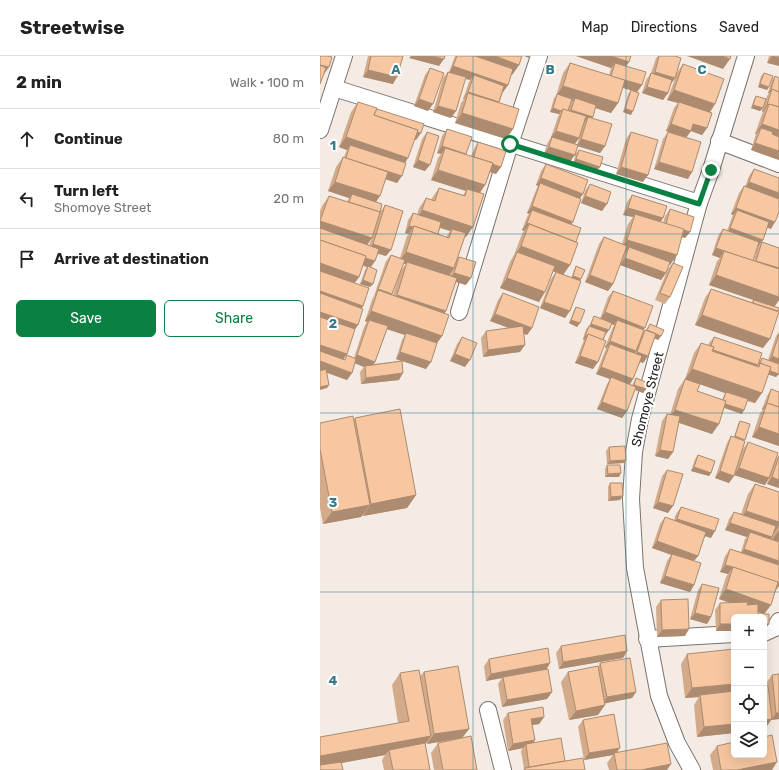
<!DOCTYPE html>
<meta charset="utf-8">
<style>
:root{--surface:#fff;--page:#f6f6f6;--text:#222;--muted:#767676;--line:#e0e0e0;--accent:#0b8043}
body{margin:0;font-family:Rubik,sans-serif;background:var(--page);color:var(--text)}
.controls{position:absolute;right:12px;bottom:12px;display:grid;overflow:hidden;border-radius:6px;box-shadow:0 4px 16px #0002}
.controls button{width:36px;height:36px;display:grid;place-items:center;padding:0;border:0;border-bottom:1px solid var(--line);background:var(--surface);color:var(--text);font:20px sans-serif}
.stop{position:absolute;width:12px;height:12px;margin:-9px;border:3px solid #0b8043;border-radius:50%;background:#fff}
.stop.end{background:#0b8043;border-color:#fff;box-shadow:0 1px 4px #0008}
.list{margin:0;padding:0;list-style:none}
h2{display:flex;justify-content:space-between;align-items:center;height:52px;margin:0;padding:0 16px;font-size:17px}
h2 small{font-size:13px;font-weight:400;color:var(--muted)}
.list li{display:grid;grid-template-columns:26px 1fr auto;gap:12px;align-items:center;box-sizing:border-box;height:60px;padding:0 16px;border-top:1px solid var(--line)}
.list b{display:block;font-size:15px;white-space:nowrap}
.list p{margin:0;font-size:13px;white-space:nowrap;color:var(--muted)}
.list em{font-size:13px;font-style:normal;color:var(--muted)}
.actions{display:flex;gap:8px;padding:12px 16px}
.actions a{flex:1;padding:9px 0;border:1px solid var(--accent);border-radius:6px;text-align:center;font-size:14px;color:var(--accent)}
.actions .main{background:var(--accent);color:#fff}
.icon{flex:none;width:22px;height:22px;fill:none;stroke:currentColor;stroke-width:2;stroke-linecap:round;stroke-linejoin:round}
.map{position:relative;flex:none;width:459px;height:714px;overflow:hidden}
header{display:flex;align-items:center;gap:24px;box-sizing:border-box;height:56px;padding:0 20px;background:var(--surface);border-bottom:1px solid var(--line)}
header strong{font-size:19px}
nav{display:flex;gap:22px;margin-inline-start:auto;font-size:14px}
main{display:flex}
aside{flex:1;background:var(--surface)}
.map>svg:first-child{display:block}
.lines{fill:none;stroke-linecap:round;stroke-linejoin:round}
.street-casing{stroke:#7b736d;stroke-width:18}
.street{stroke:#fff;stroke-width:16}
.wall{fill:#d4ab8a;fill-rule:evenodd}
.shaded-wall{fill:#ac8b70}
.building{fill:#f6c7a0;stroke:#ac8b70}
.route{stroke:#0b8043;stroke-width:5}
.grid{fill:none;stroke:#377b8a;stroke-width:1;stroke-opacity:0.55}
.labels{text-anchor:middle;stroke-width:4;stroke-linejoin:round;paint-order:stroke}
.street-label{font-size:13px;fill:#24211e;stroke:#fff}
.grid-label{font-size:13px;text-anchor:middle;font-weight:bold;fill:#377b8a;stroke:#fff;stroke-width:4;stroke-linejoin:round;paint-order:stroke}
</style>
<header>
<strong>Streetwise</strong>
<nav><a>Map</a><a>Directions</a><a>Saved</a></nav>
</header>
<main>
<aside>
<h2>2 min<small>Walk · 100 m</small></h2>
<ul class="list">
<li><svg class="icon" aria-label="ahead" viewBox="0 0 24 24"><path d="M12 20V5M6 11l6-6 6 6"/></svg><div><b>Continue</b></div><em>80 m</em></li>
<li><svg class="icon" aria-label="left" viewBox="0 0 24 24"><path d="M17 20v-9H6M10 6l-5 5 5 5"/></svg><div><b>Turn left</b><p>Shomoye Street</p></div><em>20 m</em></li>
<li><svg class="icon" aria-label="arrive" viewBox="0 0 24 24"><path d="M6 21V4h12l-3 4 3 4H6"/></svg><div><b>Arrive at destination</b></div></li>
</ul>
<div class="actions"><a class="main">Save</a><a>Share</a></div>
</aside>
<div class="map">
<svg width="459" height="714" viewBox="0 0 459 714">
<rect width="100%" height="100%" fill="#f4ebe4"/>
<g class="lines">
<g class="street-casing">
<g id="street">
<path d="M14,32L379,147"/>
<path d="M0,74L24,0"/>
<path d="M399,85L459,108"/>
<path d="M139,256L190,88L219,0"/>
<path d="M444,577L455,572L459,565"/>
<path d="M327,583L414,578"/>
<path d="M168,654L183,714"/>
<path d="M372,714L357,687L339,640L315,512L311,443L314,396L320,363L379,147L391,114L426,0"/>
</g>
</g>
<use href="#street" class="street"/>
</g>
<g class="wall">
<path d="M48,0H84H83L73,28L43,21Z"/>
<path d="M135,0H202L199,9L192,19H191L188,29L183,36L179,47L193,73L186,83L135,67L141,47L144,43H143L149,26L150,24L145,23L136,55L131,62L113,56L123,22L128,16H129Z"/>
<path d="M256,0L309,6L306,10L322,29L317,36L303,32L298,47L291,57L275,52L272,62L285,90L280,97L258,90L250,106L224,98L227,88L231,81L239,58L230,56L234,42L236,40L243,17L250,7L289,19L291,12ZM259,82L257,89L255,88Z"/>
<path d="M338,0H355L356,18L363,8L390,56L387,72L382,79L371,75H346L354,52L358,47L347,44L355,23L351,28L348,37L343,44L322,37L326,24L331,17L336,2Z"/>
<path d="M449,0H459L447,7Z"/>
<path d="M110,12L108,55L94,50L105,19Z"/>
<path d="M444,17L447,34L438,31L441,20Z"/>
<path d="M455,20L459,22V104L431,94L436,78H435L442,58L443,56L442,55L447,40L449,37H448L452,24Z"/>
<path d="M311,34V59L303,56L308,38Z"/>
<path d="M436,40L443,52L440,55L431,52L434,43Z"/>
<path d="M38,46L96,84H94L77,127L66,123L56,146L60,156L65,149L66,200L58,198L55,205L51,211L53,228L50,231L40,228L45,214L47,211L43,210L39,221L34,227L43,250L42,252L27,298L23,303L24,304L27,299L34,302L44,271L47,266L45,265L52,244L54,240L66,205L71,199L80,202L87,180L89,178L85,177L88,164L93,157L97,159L99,152L106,142L111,144L112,142L119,132L143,139L146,135L111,124L118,102L121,98L117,97L122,80L127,73L146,99L151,100L154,93L158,86L181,111L176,118L170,116L165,129L160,137L146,181L145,180L137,204L139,201L146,229L136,226L124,257L122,280L117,287L106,313L82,305L79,324L41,328L40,316L44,311L35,307L32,317L27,324L7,317V332L1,315L0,314V155L2,150L9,140L27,146L29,142L8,135L16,111L23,101H24L26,96L27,94L19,91L31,56ZM120,172L130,175L126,181L118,178ZM52,182L49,189L47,188ZM83,208H86L80,216L73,239H72ZM67,273L85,279L82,284L76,303L81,305L54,308L55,306Z"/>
<path d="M107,76L105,115L93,111L102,83Z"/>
<path d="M311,76L323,126L296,118L306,83Z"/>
<path d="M348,76L368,123L334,113L343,83Z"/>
<path d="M259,94L280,111L277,114L253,107L256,97Z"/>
<path d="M226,108L263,138L260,142L251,169L256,186L250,209L243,218L251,222L254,214L256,210L260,225L245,262L220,252L231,223L236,216L233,215L219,246L180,232L190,206L194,199L202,178L204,175L202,174L207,161L209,158L207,157L216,134L218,130L216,129L221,115Z"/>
<path d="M434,113L451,173L447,171L443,184L438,191L433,205H434L437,193L442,186L459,192V244L454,251L443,292L375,269L385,242L391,233L432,246L433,244L389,229L397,205L400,202L392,199L398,180L403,173L407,175L412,161L413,159L411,158L419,137L424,130L425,131L429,120Z"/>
<path d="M270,128L282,155L261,147L265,135Z"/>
<path d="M312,139L343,162L341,166L343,167L345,160L350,153L370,176L365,182L362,181L350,209H349L346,217L341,224L300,209L293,228L288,235L265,226L279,188L284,181L302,188L308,168L313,161L303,159L307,146Z"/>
<path d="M353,207L350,241L345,248L335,244L348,213Z"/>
<path d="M293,235L323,274V277L325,274H326L330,268L341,280L338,284L335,282L328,300L323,307L320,306L310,328L312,329L316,322L326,333L323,337L315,334L307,355L302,362L277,353L287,328L290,323L276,318L285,295L286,292L285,291L293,271L294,269L291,268L289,274L286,278L273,313L255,307L264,284L263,283L266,273L269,270L274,260L280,263L288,241Z"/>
<path d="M183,237L212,272L207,279L203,277L200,296L163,301L161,282L166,275L190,272L170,265L178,244Z"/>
<path d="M256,251L260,267L257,271L249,267L254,254Z"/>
<path d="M459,276V317L456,321L448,318L435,347L427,345L424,354L422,358L404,352L392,378L359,367L353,396L348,403L335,400L342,365L347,358L350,359L358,333L365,323L374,297L381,287L388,290L389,287L394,281L438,309L437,310H438L439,306L442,302L448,304L456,280ZM380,328L405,337L402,344L377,335Z"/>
<path d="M142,281L145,311L130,305L137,288Z"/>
<path d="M451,333L459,390L432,381L440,357L443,354L442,353L447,340Z"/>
<path d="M35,362L96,439L87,452L43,460V459L41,461L3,468L0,452V367L34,364Z"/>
<path d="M420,365L424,385L423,393L428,386L456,403L459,399V432L447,428L449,422L445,429L414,419L409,427L395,422L407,387L411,380L414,381L418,368Z"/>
<path d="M289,391L304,407L287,408L286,395Z"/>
<path d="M378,399L391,417L389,420L371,415L375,403Z"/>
<path d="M287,409L299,421H285V413Z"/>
<path d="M347,414L348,457L333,452L342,420Z"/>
<path d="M290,427L300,444L288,445V431Z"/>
<path d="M435,428L459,436V530L455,534L451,549L444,558L449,568L444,574V561L396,575L395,554L400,547H409L399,543L406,521L408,518L400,516L405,500L410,493L421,496L425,483L427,481L405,474L409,463L414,456L421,458L428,438ZM438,556L442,558H443H438Z"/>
<path d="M361,451L391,482L385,480L378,500L374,505V529L370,536L340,527L347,505L351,499L332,492L340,468L345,461L354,464L356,458Z"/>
<path d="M382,528L391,561L387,568L370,563L378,534Z"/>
<path d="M341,544L365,580L337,581L336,551Z"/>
<path d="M241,590L307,595L303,602L239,613L236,597Z"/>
<path d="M367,598L414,677L377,681L374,649L379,641L365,642L361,608Z"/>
<path d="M169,603L230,607L226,614L232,636L227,643L182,651L178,628L182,622L166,625L164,610Z"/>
<path d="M280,607L316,636L312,642L285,647L278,659L249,664L241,626L248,616L278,611Z"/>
<path d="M104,616L149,673L142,682L157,714H114L111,697L118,687L136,683L107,688V686L105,688L110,714H64L62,704L65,699L21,707L0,714L78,667L72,629L80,617L100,620Z"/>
<path d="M459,618V663L451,664L447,670L444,671V630L448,635L447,626L452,619Z"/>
<path d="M188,657L224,661L219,668L212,669L215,684L213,687L245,705L265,714H203L204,713L201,695L203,692L188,695L183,664Z"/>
<path d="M263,664L296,697L347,714H289L287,707L293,699L264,704L258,671Z"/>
<path d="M397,690L452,714H393L390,699Z"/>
</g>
<g class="shaded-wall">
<path d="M91,0H112L124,3L119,10L89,2Z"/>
<path d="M143,0H175L199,9L192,19Z"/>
<path d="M204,0H210L209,2Z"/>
<path d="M256,0H291L309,6L302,16L295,7L291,12Z"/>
<path d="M367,0H402L410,3L403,13Z"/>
<path d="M452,0L459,2V10L447,7Z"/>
<path d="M0,9L9,11L4,18L0,17Z"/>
<path d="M133,10L188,29L183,36L152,25L154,19L150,24L129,17Z"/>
<path d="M48,14L77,21L73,28L43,21Z"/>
<path d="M335,16L355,22L350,29L330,22Z"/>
<path d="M291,20L322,29L317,36L286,27Z"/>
<path d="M440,28L449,31L447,34L438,31Z"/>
<path d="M243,30L298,47L291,57L254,45L255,42L253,45L236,40L237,38L236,40Z"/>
<path d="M327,31L348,37L343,44L322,37Z"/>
<path d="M451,33L452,34L449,37H448Z"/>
<path d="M354,34L395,48L389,58L359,46L358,47L347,44Z"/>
<path d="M148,36L179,46L174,53L148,37L144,43H143Z"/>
<path d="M99,43L113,48L108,55L94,50Z"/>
<path d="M433,49L443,52L440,55L431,52Z"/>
<path d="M447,49H448L443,56L442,55Z"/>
<path d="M118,50L136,55L131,62L113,56Z"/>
<path d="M233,52L241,55L239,58L230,56Z"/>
<path d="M305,53L313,55L311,59L303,56Z"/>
<path d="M251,54L273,61L268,68V61L264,67L246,61Z"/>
<path d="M142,57L193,73L186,83L135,67Z"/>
<path d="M53,62L101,77L96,84L48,69Z"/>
<path d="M351,68H373L387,72L382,79L371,75L366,82L346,75Z"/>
<path d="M442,68L459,74V86L441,72L436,78H435Z"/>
<path d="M236,75L259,82L254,89L231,81Z"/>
<path d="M26,81L88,102L82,112L30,89L27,94L19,91Z"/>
<path d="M261,83L285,90L280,97L257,90Z"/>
<path d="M435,87L459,95V104L431,94Z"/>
<path d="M122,90L146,98L125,92L121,98L117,97Z"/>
<path d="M229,91L255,99L250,106L224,98Z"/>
<path d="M26,102L82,120L77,127L21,109Z"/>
<path d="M153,102L181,111L176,118L149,109Z"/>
<path d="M256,103L280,111L277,114L253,107Z"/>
<path d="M98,104L110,109L105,115L93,111Z"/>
<path d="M339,106L372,116L368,123L334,113Z"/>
<path d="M301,111L328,119L323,126L296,118Z"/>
<path d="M118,114L165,129L158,139L147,133L146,135L111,124Z"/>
<path d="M221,122L263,138L258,145L220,127L218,130L216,129Z"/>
<path d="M15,126L60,140L53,150L32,138L29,142L8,135Z"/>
<path d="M429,126L459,137V145L424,133Z"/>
<path d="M265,140L287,148L282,155L261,147Z"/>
<path d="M212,150L253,166L248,173L212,154L209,158L207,157Z"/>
<path d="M308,152L343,162L338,169L315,158L313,161L303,159Z"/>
<path d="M416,152L455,166L451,173L415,160L417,154L413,159L411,158Z"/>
<path d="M102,154L153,171L146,181L131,176L132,173L130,175L96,164Z"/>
<path d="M0,165L52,182L45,192L0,177Z"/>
<path d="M207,167L256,186L209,168L204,175L202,174Z"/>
<path d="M346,168L370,176L365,182L341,175Z"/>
<path d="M89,170L93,171L89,178L85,177Z"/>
<path d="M410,172L443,184L438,191L406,179Z"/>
<path d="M307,184L357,199L350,209L307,196L309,191L306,196L300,194Z"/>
<path d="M0,186L55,205L50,212L0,194Z"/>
<path d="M53,188L71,194L66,200L48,194Z"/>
<path d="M201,190L250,209L243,219L195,201L197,196Z"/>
<path d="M396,192L404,195L400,202L392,199Z"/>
<path d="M86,196L134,212L127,222L87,206L86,208L79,206Z"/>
<path d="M305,202L346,217L341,224L300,209Z"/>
<path d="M436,205L459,212V221L431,212Z"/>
<path d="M0,207L39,221L32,231L0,220Z"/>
<path d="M134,217L151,222L146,229L129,224Z"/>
<path d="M270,219L293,228L288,235L265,226Z"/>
<path d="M396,219L459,241V244L454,251L389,229Z"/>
<path d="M253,220L261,223L259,227L250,224Z"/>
<path d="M187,222L225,236L219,246L180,232Z"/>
<path d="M43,224L53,228L50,231L40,228Z"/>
<path d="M58,233L72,238L67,245L58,234L54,240Z"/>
<path d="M0,235L43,250L36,260L0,247Z"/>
<path d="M77,239L126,255L119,265L70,248Z"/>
<path d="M224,246L250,255L245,262L220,252Z"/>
<path d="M51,255L122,280L115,290L86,277L85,279L48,267L49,264L47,266L45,265Z"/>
<path d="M0,256L38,269L31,279L0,268Z"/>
<path d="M285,256L325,272L320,278L297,264L294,269L280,263Z"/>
<path d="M175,258L212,272L207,279L170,265Z"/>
<path d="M382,259L450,283L443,292L375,269Z"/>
<path d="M251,264L260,267L257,271L249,267Z"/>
<path d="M271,268L289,274L286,278L269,271Z"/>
<path d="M327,275L341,280L338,284L325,278Z"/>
<path d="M265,280H267L264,284L263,283Z"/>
<path d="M290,285L316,295L311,302L290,288L286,292L285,291Z"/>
<path d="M0,289L27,298L20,308L0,301Z"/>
<path d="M205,289L200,296L163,301L168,294Z"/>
<path d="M390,293L438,309L433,316Z"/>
<path d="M80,296L111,306L106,313L76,303Z"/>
<path d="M317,296L328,300L323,307L312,303Z"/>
<path d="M135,298L150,304L145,311L130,305Z"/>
<path d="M37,299L55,306L51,313L45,310L44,311L32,306Z"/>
<path d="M260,300L278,306L273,313L255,307Z"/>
<path d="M452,300L459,303V311L447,307Z"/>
<path d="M0,305L32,317L27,324L0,314Z"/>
<path d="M281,311L313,323L309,330L291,321L290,323L276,318Z"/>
<path d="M439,311L459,318L456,321L437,315Z"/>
<path d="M372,313L442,337L435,347L405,337L406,336L405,337L365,323Z"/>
<path d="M83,317L79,324L41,328L46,322Z"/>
<path d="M9,329L7,332L0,334V331Z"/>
<path d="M314,329L326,333L323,337L311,332Z"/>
<path d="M282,346L307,355L302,362L277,353Z"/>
<path d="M402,347L424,354L422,358L399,350Z"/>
<path d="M447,347L443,354L442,353L447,347L459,351V359Z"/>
<path d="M355,354L399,368L392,378L348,363Z"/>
<path d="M439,371L459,378V390L432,381Z"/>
<path d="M340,394L353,396L348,403L335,400Z"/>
<path d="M306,404L304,407L287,408L290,405Z"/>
<path d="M374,411L391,417L389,420L371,415Z"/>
<path d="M419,412L449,422L445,429L414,419Z"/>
<path d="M400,415L414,420L409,427L395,422Z"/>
<path d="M301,417L299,421H285L288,418Z"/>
<path d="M452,421L459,424V432L447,428Z"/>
<path d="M96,439L87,452L43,460L51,448Z"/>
<path d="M303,440L300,444L288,445L291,441Z"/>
<path d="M338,446L353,450L348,457L333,452Z"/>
<path d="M50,449L41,461L3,468L12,456Z"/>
<path d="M426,455L459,466V470L454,477L419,464Z"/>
<path d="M357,463L395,475L391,482L352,470Z"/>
<path d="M410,467L452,481L448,488L430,476L427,481L405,474Z"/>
<path d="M459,474V486L452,484Z"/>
<path d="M337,485L378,500L373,506L332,492Z"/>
<path d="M424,493L459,505V513L420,500Z"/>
<path d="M405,509L413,511L408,518L400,516Z"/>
<path d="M410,519L459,527V530L456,534Z"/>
<path d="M345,520L374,529L370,536L340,527Z"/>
<path d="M406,533L451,549L444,558L399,543Z"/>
<path d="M375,557L391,561L387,568L370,563Z"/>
<path d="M400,568H414V575H396Z"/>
<path d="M444,568H449L444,574Z"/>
<path d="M369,573L365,580L337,581L342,574Z"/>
<path d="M307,595L303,602L239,613L243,606Z"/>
<path d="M230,607L226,614L166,625L171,618Z"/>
<path d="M414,628V637L380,639L379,641L365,642L372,632Z"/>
<path d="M232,636L227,643L182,651L187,644Z"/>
<path d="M316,636L312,642L282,648L287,641Z"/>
<path d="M285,649L278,659L249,664L256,655Z"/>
<path d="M456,657H459V663L451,664L447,670L444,671V664L452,663Z"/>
<path d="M224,661L219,668L206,670L211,663Z"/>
<path d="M414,668V677L377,681L384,671Z"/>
<path d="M149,673L142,682L107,688L114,678Z"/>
<path d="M111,680L102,693L69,694L65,699L0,711V700Z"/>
<path d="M215,684L210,691L206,688L203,692L188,695L193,688Z"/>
<path d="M300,692L295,699L294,697L293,699L264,704L269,697Z"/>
<path d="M457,706L452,714H417Z"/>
<path d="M351,708L347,714H321Z"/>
</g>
<g class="building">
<path d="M0,0H8L12,1L9,11L0,9Z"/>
<path d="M51,0H83L77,21L48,14Z"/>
<path d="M112,0H125L124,3Z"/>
<path d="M137,0H155L193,13L188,29L133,10Z"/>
<path d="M175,0H202L199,9Z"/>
<path d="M291,0H311L309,6Z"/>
<path d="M339,0H355L361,2L355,22L335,16Z"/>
<path d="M402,0H411L410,3Z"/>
<path d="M452,0H459V2Z"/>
<path d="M250,7L305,24L298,47L243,30Z"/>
<path d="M295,7L326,16L322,29L291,20Z"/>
<path d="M363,8L404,23L395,48L354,34Z"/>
<path d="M0,9L6,12L0,28Z"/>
<path d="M110,12L124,17L113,48L99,43Z"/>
<path d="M128,16L146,21L136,55L118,50Z"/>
<path d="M331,17L352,24L348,37L327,31Z"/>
<path d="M444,17L453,20L449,31L440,28Z"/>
<path d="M154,19L184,30L179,46L148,36Z"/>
<path d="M455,20L459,22V36L451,33Z"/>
<path d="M452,33L459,36V51L449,48L448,49H447Z"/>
<path d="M311,34L319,37L313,55L305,53Z"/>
<path d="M148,37L199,53L193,73L142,57Z"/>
<path d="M237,38L252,43L248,55L243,53L241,55L233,52Z"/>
<path d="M436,40L446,43L443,52L433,49Z"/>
<path d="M255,42L276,49L273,61L251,54Z"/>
<path d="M38,46L57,52L54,59L98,74L88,102L26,81Z"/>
<path d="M359,46L392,57L387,72L373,68L371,75L351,68Z"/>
<path d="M449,48L459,51V74L442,68Z"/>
<path d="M57,53L104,68L101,77L97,76L98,74L54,59Z"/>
<path d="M243,53L266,60L259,82L236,75Z"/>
<path d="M268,61L292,68L285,90L261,83Z"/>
<path d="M441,72L453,76L452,78L459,81V95L435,87Z"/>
<path d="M127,73L152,81L146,98L122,90Z"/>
<path d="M107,76L119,80L110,109L98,104Z"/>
<path d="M311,76L338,84L328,119L301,111Z"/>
<path d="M348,76L381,86L372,116L339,106Z"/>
<path d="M232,81L258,89L255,99L229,91Z"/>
<path d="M158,86L186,95L181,111L172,108L173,107L154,101Z"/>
<path d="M30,89L86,107L82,120L26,102Z"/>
<path d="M125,92L173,107L165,129L118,114Z"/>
<path d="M259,94L283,101L280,111L256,103Z"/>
<path d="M23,101L68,116L60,140L15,126Z"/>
<path d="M226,108L268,124L263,138L221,122Z"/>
<path d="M434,113L459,122V137L429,126Z"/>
<path d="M220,127L261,143L253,166L212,150Z"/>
<path d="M270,128L291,136L287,148L265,140Z"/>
<path d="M424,130L459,143V156L455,166L416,152Z"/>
<path d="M119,132L145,140L147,133L164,138L153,171L102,154L106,142L115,145Z"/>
<path d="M32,138L62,148L60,156L29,146Z"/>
<path d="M312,139L347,150L343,162L308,152Z"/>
<path d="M9,140L60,156L52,182L0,165Z"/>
<path d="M65,149L83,155L71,194L53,188Z"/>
<path d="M350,153L374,161L370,176L346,168Z"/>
<path d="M212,154L261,172L256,186L207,167Z"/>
<path d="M417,154L449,166L443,184L410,172Z"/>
<path d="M93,157L121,166L118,178L94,170V171L89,170Z"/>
<path d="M315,158L364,173L357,199L307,184Z"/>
<path d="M209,168L258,187L250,209L201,190Z"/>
<path d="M94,170L129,182L132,173L146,177L134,212L86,196Z"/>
<path d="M0,172L59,193L55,205L45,202L46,200L0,184Z"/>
<path d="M403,173L439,186L433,205L396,192Z"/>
<path d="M284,181L307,190L293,228L270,219Z"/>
<path d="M0,184L46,200L39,221L0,207Z"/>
<path d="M442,186L459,192V212L436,205Z"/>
<path d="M309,191L350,206L346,217L305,202Z"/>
<path d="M404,195L459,213V241L396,219Z"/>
<path d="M197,196L235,210L225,236L187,222Z"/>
<path d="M71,199L85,204L72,238L58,233Z"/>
<path d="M139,201L156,206L151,222L134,217Z"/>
<path d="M87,206L137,222L126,255L77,239Z"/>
<path d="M353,207L363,211L350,241L340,237Z"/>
<path d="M48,210L57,214L53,228L43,224Z"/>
<path d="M256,210L265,214L261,223L253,220Z"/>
<path d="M0,215L49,232L43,250L0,235Z"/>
<path d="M236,216L261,225L250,255L224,246Z"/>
<path d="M391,233L459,256L450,283L382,259Z"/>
<path d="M58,234L129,259L122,280L51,255Z"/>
<path d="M293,235L333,250L325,272L285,256Z"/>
<path d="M0,237L43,253L38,269L0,256Z"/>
<path d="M183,237L219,251L212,272L175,258Z"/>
<path d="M434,244L459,252L458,255L433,247Z"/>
<path d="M256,251L265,254L260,267L251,264Z"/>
<path d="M274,260L292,267L289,274L271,268Z"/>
<path d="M0,261L35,273L27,298L0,289Z"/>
<path d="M49,264L68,270L55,306L37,299Z"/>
<path d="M297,264L324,274L316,295L290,285Z"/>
<path d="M330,268L344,274L341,280L327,274Z"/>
<path d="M203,270L205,289L168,294L166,275Z"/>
<path d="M269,270L286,276L283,284L268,278L267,280H265Z"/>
<path d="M325,274L336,278L328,300L317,296Z"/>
<path d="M86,277L117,287L111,306L80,296Z"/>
<path d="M268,278L286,285L278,306L260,300Z"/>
<path d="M459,278V303L452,300Z"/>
<path d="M142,281L157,287L150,304L135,298Z"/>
<path d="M394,281L442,297L438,309L393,294L394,291L391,290Z"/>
<path d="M381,287L394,291L392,295L439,311L440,307L451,311L442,337L372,313Z"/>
<path d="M290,288L322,300L313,323L281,311Z"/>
<path d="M0,295L25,304L27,299L36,303L32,317L0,305Z"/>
<path d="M442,302L459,308V318L450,315L451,311L440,307V308Z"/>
<path d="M82,305L83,317L46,322L45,310Z"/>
<path d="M6,313L9,329L0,331V315Z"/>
<path d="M291,321L316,331L307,355L282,346Z"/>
<path d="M316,322L328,327L326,333L314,329Z"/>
<path d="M365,323L380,328L377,335L406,345L399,368L355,354Z"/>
<path d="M451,333L459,336V351L447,347Z"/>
<path d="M406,336L428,343L424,354L405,348L406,345L403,344Z"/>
<path d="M447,347L459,351V378L439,371Z"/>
<path d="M80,353L96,439L51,448L35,362Z"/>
<path d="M347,358L360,360L353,396L340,394Z"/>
<path d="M33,360L50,449L12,456L0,393V367Z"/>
<path d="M420,365L430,368L425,384L415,380Z"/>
<path d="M411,380L425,385L414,420L400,415Z"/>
<path d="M428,386L458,397L449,422L419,412Z"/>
<path d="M305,390L306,404L290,405L289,391Z"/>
<path d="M378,399L395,405L391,417L374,411Z"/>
<path d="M459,400V424L452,421Z"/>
<path d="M287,409H300L301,417L288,418Z"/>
<path d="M347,414L363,418L353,450L338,446Z"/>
<path d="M290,427H302L303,440L291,441Z"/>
<path d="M435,428L459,436V466L426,455Z"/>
<path d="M361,451L399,463L395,475L357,463Z"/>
<path d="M414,456L456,470L452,481L410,467Z"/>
<path d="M345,461L386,476L378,500L337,485Z"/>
<path d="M430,476L459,486V505L424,493Z"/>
<path d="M410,493L459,509V527L413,511L405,509Z"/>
<path d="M352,498L381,507L374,529L345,520Z"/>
<path d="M413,511L458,526L451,549L406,533Z"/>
<path d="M382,528L399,532L391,561L375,557Z"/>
<path d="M368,543L369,573L342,574L341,544Z"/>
<path d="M428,546L427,549L438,548V558H449V568H444V561H414V568H400V547Z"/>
<path d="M305,579L307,595L243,606L241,590Z"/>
<path d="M228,592L230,607L171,618L169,603Z"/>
<path d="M414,593V628L372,632L367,598Z"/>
<path d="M310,602L316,636L287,641L280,607Z"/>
<path d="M138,610L149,673L114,678L104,616Z"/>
<path d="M278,610L285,649L256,655L248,616Z"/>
<path d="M228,613L232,636L187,644L183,621Z"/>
<path d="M99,614L111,680L0,700V681L89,665L80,617Z"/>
<path d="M459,618V657H456L452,619Z"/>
<path d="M444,630H448L452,663L444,664Z"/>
<path d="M414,635V668L384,671L380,639Z"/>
<path d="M223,651L224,661L211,663L215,684L193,688L188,657Z"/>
<path d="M294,658L300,692L269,697L263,664Z"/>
<path d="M452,679L457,706L417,714H401L397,690L414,686V699H444V681Z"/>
<path d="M151,680L157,714H123L118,687Z"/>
<path d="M241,682L245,705L209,711L206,688Z"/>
<path d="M105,687L110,714H73L69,694Z"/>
<path d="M347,687L351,708L321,714H297L294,697Z"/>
<path d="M263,702L265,714H205V712Z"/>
<path d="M21,706L23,714H0V709Z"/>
</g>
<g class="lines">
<path class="route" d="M190,88L379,148L391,114"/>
</g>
<path class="grid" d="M153,0V714M306,0V714M0,178H459M0,357H459M0,536H459"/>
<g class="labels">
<g class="street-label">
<text transform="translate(327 343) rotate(-76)" y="5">Shomoye Street</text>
</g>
</g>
<g class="grid-label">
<text x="76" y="18">A</text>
<text x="230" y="18">B</text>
<text x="382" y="18">C</text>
<text x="13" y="94">1</text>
<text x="13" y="272">2</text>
<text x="13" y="451">3</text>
<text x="13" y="629">4</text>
</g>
</svg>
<div class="controls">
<button>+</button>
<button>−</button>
<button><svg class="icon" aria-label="locate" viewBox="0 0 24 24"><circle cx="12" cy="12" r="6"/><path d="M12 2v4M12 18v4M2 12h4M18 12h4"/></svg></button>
<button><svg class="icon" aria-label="layers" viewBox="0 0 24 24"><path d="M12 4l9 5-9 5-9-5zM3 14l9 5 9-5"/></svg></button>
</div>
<div class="stop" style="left:190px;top:88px"></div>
<div class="stop end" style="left:391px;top:114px"></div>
</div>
</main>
